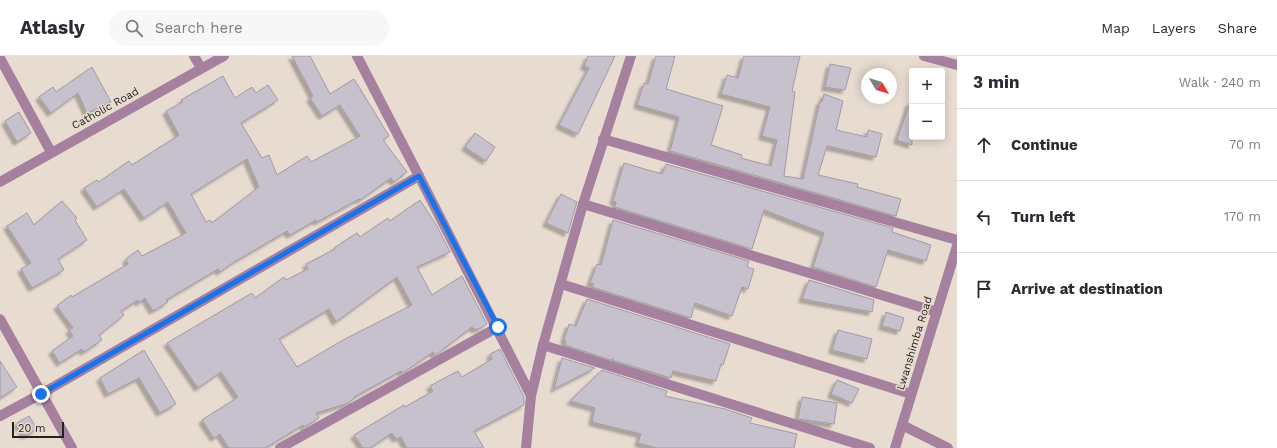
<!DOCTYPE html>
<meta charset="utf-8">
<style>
:root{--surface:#fff;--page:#f7f7f7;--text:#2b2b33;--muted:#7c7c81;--line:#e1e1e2}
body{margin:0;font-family:"Work Sans",sans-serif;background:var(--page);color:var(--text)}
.controls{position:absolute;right:12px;top:12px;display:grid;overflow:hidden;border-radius:4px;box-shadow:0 2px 10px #0003}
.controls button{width:36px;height:36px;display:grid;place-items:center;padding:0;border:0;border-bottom:1px solid var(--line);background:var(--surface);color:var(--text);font:20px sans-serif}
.compass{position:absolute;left:861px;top:12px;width:36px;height:36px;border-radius:50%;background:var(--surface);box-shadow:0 2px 10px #0003;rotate:128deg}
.scale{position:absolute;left:12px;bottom:10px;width:52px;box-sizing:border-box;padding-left:4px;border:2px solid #25211d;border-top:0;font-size:11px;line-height:14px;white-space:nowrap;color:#25211d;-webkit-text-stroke:3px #e8dcd1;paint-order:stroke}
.stop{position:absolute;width:12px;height:12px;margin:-9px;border:3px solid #1a73e8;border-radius:50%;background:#fff}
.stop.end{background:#1a73e8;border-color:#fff;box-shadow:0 1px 4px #0008}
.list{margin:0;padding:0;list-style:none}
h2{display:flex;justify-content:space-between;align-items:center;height:52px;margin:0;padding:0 16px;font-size:17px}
h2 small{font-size:13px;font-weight:400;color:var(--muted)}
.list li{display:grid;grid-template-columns:26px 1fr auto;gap:12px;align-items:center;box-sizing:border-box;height:72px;padding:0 16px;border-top:1px solid var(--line)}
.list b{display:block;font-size:15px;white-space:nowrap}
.list em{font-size:13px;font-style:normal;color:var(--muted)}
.icon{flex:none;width:22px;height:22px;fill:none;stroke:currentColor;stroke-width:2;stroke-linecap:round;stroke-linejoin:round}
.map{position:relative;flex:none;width:957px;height:392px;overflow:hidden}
header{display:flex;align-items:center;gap:24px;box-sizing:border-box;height:56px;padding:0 20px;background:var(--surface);border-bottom:1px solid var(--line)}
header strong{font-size:19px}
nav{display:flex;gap:22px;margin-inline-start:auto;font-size:14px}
.search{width:280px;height:36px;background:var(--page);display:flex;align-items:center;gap:10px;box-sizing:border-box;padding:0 14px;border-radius:22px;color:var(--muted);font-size:15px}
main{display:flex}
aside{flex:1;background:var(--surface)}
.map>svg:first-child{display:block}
.building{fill:#c7c0cd;stroke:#a19aa6;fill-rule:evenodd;filter:url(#shadow)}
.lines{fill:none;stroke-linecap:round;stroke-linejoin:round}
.minor{stroke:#a5809f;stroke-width:10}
.route{stroke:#1a73e8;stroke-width:5}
.labels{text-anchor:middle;stroke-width:3;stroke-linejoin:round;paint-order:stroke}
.street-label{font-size:11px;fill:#25211d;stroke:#e8dcd1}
</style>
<header>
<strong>Atlasly</strong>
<div class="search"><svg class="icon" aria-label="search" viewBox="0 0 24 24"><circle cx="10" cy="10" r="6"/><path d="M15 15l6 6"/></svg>Search here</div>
<nav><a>Map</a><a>Layers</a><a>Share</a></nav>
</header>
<main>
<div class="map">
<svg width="957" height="392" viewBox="0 0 957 392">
<defs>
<filter id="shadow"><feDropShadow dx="-3.5" dy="3.5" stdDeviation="1" flood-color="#0004"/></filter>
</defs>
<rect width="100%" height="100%" fill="#e8dcd1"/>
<g class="building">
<path d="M292,0H310L330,38L354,23L389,80L383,84L407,116L394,126L391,122L360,144L359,143L317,166L316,164L290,179L287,175L234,206L220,216L218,213L166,244L168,246L153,255L145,242L139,247L138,244L121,255L124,259L99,279L102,284L84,296L82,293L60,307L52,295L73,280L69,274L73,272L57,250L71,239L72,241L128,208L126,203L138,194L142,200L186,177L168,146L144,162L124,133L97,151L84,132L97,124L99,126L129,105L132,109L179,79L166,55L183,46L181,44L223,20L235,42L252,31L256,37L268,29L278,44L241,67L262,102L269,99L277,119L307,100L311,106L360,80L340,49L322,60L310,42L313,40ZM247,103L259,131L212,167L210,164L206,166L191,138Z"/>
<path d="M588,0H615L578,78L559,69L589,12L584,10Z"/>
<path d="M656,0H675L666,33L723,50L711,89L742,99L741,102L771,110L777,84L762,80L770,51L721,38L727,19L738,22L744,0H800L792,35L795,36L784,120L803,123L820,45L822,46L824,38L843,45L836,74L867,81L868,74L882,78L876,101L827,90L818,119L858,128L857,131L901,143L896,160L670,95L679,61L637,49L644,27L648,28Z"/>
<path d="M830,8L851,12L845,34L825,31Z"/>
<path d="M92,11L111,46L87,57L78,37L51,57L39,41L53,31L56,36Z"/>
<path d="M910,46L912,47V89L897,84Z"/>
<path d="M19,56L31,77L17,86L5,65Z"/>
<path d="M475,77L495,91L486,105L465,91Z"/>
<path d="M624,107L662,118L666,108L893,172L892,176L931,189L926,205L888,194L876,231L813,211L824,177L764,154L752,193L615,151L616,146L613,145Z"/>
<path d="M561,138L577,146L568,177L546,167Z"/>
<path d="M420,144L436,168L450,196L417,211L432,239L462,220L487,268L479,273H474L472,271L438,297L435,299L433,296L410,312L402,317L401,315L354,341V343L346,348L316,357L319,362L304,371L303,369L265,392H229L220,378L214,382L202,364L238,341L221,316L198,332L167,287L252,237L255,242L284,221L286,224L308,213L306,208L335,193L334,192L357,177L360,181L388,162L390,165ZM397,221L412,249L345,283L297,311L279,283L329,253L336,266Z"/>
<path d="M62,145L77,162L75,164L87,184L58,203L64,214L32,232L21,213L31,207L7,170L27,157L34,169Z"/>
<path d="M613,164L749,205L747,211L754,213L748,233L742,231L732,260L695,247L691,262L592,231L594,228L590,227L597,208L601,209Z"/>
<path d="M809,224L874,244L872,256L802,243Z"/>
<path d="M587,243L730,288L723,309L721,308L716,325L673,315L671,322L612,304L614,302L611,304L565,289L566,285L564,284L569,268L576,270Z"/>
<path d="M886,256L904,262L900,275L882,270Z"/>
<path d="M838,274L872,283L867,303L832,294Z"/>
<path d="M500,293L524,341V349L474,375L484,392H407L401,381L396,383L392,377L370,392H363L354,379L404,349L405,351L433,335L430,330L439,325L458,315L462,321L492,303L490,298Z"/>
<path d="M144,294L176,348L160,357L139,322L108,338L100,322Z"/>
<path d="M562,302L595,312L554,333Z"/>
<path d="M0,305L17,331L0,342Z"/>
<path d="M602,314L667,335L665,340L725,353L752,362L750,367L797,378L794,392H656L638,387L641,378L592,366L595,352L570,345Z"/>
<path d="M837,324L859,333L852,347L831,338Z"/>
<path d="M802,341L837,347L834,368L798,363Z"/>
<path d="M29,360L37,373L25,380L17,367Z"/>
</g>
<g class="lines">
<g class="minor">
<path d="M194,0L201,12"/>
<path d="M924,0L957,9"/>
<path d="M0,2L51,96"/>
<path d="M603,83L957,184"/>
<path d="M419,120L531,340L526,392"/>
<path d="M0,126L224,0"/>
<path d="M583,148L937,256"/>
<path d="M561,228L911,338"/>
<path d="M0,263L72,392"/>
<path d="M543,289L870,392"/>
<path d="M531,340L543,289L583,148L631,0"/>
<path d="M0,360L41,338L419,120L357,0"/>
<path d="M902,369L948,392"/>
<path d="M280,392L498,271"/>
<path d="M895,392L957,190"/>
</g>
</g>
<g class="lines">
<path class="route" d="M41,338L419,120L498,271"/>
</g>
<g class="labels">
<g class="street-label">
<text transform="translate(105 52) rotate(-29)" y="4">Catholic Road</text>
<text transform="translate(914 287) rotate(-73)" y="4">Lwanshimba Road</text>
</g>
</g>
</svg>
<div class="controls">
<button>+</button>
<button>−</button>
</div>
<svg class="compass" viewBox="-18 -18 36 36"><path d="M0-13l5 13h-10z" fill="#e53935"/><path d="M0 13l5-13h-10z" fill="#7c7c81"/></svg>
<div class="scale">20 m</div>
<div class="stop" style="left:498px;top:271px"></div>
<div class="stop end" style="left:41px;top:338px"></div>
</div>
<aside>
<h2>3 min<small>Walk · 240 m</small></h2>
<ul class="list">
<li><svg class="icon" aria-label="ahead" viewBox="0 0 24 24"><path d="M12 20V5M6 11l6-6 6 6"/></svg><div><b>Continue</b></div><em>70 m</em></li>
<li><svg class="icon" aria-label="left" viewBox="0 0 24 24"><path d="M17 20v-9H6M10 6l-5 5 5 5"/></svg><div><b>Turn left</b></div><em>170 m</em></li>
<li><svg class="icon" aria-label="arrive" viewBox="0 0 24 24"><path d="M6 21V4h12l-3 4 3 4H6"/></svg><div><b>Arrive at destination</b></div></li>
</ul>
</aside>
</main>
